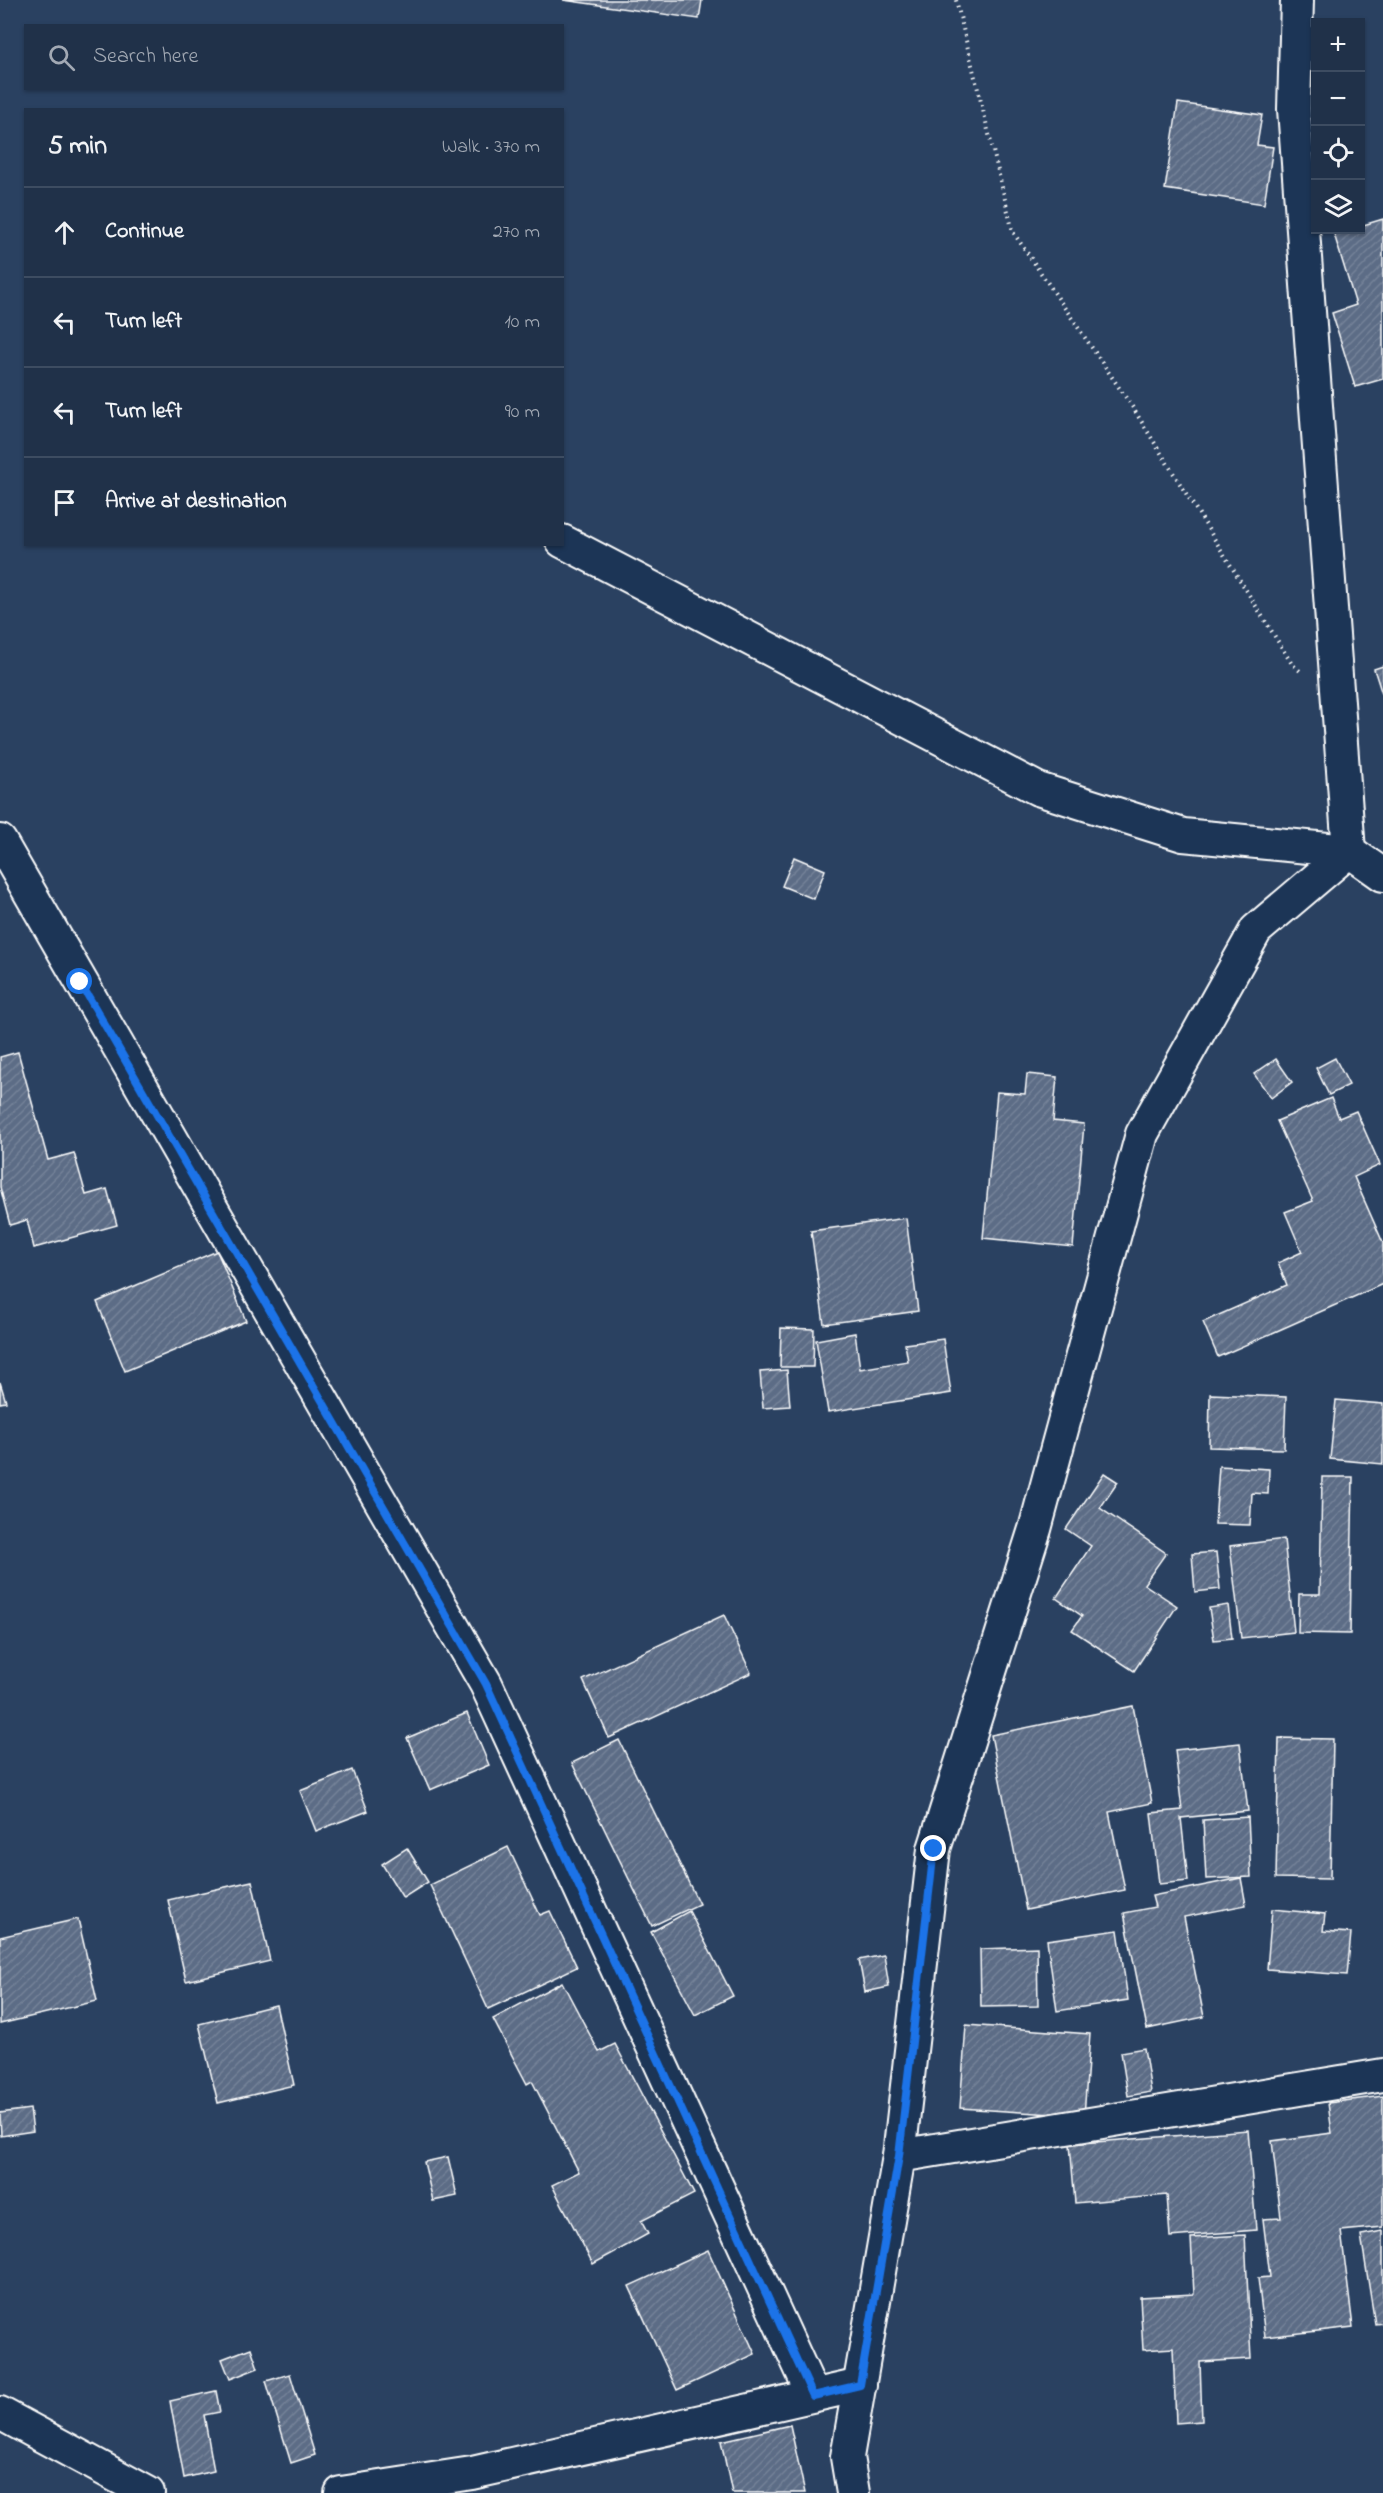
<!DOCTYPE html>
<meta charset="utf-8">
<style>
:root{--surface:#203149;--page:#283950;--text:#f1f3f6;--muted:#a2a9b4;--line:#3d4c61}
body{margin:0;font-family:"Indie Flower",sans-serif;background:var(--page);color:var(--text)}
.controls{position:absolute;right:18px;top:18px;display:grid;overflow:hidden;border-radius:0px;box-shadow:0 2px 4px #0004}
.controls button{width:54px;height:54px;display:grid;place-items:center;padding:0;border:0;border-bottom:2px solid var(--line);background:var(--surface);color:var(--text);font:30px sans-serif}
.stop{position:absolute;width:18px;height:18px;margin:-14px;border:4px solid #1a73e8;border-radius:50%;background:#fff}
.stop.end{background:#1a73e8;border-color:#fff;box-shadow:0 2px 6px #0008}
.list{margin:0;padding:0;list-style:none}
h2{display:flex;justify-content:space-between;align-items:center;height:78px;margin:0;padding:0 24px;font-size:26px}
h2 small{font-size:20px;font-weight:400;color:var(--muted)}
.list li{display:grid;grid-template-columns:39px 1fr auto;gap:18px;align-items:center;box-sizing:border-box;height:90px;padding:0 24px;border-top:2px solid var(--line)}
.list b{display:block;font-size:22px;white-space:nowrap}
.list em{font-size:20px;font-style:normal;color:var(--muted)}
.icon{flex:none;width:33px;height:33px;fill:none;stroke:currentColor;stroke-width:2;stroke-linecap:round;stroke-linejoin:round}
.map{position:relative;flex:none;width:1383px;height:2493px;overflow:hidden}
.search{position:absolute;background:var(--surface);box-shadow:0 2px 4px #0004;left:24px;top:24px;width:540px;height:66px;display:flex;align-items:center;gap:15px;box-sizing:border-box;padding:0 21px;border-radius:0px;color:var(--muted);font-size:22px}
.panel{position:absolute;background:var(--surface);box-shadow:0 2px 4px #0004;left:24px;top:108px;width:540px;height:438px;border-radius:0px}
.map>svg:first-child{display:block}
.building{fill:url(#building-hatch);stroke:#fff;stroke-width:1.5}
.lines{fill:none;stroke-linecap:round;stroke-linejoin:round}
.street-casing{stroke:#fff;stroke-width:36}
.path{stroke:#fff;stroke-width:4;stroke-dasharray:1.5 4.5;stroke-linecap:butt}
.street{stroke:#1d3557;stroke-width:32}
.route{stroke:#1a73e8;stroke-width:8}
</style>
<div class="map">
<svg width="1383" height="2493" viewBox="0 0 1383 2493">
<defs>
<pattern id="building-hatch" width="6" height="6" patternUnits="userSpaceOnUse" patternTransform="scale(1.5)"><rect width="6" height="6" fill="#5b6c86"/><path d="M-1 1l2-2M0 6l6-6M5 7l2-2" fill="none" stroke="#748298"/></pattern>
</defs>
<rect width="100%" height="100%" fill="#2a4161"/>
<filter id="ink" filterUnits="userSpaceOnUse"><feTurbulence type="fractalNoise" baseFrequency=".0167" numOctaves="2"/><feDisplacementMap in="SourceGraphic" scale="12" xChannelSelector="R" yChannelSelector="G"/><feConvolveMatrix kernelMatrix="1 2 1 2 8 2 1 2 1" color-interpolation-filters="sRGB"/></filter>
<g filter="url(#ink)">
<g class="building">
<path d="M563,0H702L699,19Z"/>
<path d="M1178,103L1262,115L1257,145L1273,147L1264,204L1165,189Z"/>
<path d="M1383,219V379L1355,387L1332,313L1356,305L1334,234L1349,230H1360V226Z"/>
<path d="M1383,666V697L1374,669Z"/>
<path d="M794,857L825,870L814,899L782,886Z"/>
<path d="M18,1052L48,1160L74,1153L86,1195L107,1189L117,1225L34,1248L27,1220L10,1225L0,1187V1057Z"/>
<path d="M1335,1058L1349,1085L1329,1095L1316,1068Z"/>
<path d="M1276,1059L1292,1082L1271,1098L1254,1074Z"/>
<path d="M1027,1074L1057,1077L1053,1121L1084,1124L1073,1247L983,1238L997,1092L1025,1094Z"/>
<path d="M1331,1098L1339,1118L1356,1111L1380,1165L1354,1177L1383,1243V1284L1218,1357L1203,1322L1287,1285L1278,1263L1302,1252L1285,1212L1313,1201L1277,1121Z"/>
<path d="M906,1218L918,1311L824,1324L811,1231Z"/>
<path d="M217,1251L246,1321L125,1371L97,1302Z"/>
<path d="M781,1328L814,1329L813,1367H780Z"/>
<path d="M855,1333L860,1369L908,1361L905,1344L943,1339L951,1393L828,1412L816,1340Z"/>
<path d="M787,1370L790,1406L763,1408L760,1372Z"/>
<path d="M0,1382L6,1402L0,1403Z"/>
<path d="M1210,1394L1286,1397L1284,1449L1209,1447Z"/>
<path d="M1336,1400L1383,1404V1464L1330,1459Z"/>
<path d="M1219,1466L1269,1469L1268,1494L1252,1493L1250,1525L1215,1524Z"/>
<path d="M1104,1473L1118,1482L1100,1508L1166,1553L1144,1584L1177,1606L1134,1671L1072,1630L1082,1616L1056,1598L1091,1546L1066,1529Z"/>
<path d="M1322,1477H1353L1350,1634L1298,1633L1299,1594H1320Z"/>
<path d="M1284,1539L1294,1632L1241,1638L1230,1546Z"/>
<path d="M1216,1552L1220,1589L1195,1592L1192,1554Z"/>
<path d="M1228,1605L1232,1638L1214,1640L1209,1608Z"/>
<path d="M724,1615L751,1673L609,1738L583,1680Z"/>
<path d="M1133,1706L1152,1803L1109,1812L1125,1890L1026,1910L991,1735Z"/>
<path d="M467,1713L489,1765L430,1790L407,1738Z"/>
<path d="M1279,1738L1333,1739L1330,1879L1276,1878Z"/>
<path d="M619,1740L699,1904L652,1926L572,1763Z"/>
<path d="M1240,1743L1248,1811L1181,1818L1188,1881L1159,1884L1151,1813L1182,1810L1175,1750Z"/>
<path d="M352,1770L368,1811L316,1831L300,1791Z"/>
<path d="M1248,1817L1251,1877L1206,1879L1203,1820Z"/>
<path d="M508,1847L540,1915L550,1911L577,1967L488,2009L430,1885Z"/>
<path d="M407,1848L428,1882L403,1898L382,1864Z"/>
<path d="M1241,1878L1246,1905L1184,1917L1204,2017L1147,2029L1124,1913L1155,1907L1152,1896Z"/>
<path d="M252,1881L270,1961L186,1981L168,1900Z"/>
<path d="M1272,1909L1325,1914L1323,1931L1351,1933L1347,1975L1267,1969Z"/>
<path d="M689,1911L733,1996L695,2015L651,1932Z"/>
<path d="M78,1919L97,2001L0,2024V1937Z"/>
<path d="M1118,1930L1128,2000L1057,2011L1047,1940Z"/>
<path d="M1037,1947L1038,2006L981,2007L980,1949Z"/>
<path d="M884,1955L889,1987L865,1992L859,1960Z"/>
<path d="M562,1982L599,2052L615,2044L694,2194L641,2221L648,2234L593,2264L552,2185L579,2172L532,2081L527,2084L493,2019Z"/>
<path d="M276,2005L294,2085L218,2103L199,2024Z"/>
<path d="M966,2025L1090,2034L1084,2116L960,2108Z"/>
<path d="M1144,2048L1151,2092L1128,2096L1121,2052Z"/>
<path d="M1383,2096V2227L1341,2231L1353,2327L1265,2337L1258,2278L1270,2277L1263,2219L1281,2218L1272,2141L1332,2133L1328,2103Z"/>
<path d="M30,2109L33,2131L1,2136L0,2113Z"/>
<path d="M1248,2130L1256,2230L1170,2237L1167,2195L1075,2203L1070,2144Z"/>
<path d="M448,2157L457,2196L433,2201L424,2162Z"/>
<path d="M1383,2231V2323L1375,2324L1361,2235Z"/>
<path d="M1245,2235L1251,2359L1200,2362L1202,2421L1176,2423L1173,2348L1143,2350L1140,2297L1194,2294L1191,2238Z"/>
<path d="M708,2250L755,2354L677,2390L629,2286Z"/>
<path d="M251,2348L258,2368L230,2379L222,2359Z"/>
<path d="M290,2374L315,2455L291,2463L266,2381Z"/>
<path d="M216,2391L220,2412L204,2415L214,2471L184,2478L170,2401Z"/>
<path d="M790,2425L805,2493H732L721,2441Z"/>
</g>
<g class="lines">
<g class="street-casing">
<g id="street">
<path d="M562,541L1038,789L1183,835L1349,851L1383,875"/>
<path d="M0,841L486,1684L813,2395"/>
<path d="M899,2156L1383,2075"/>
<path d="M0,2413L148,2493"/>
<path d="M341,2493L472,2473L860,2385"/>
<path d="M853,2493L847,2457L899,2156L934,1849L1035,1529L1142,1134L1256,930L1349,851L1294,109L1297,0"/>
</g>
</g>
<path class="path" d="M956,0L1013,232L1133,408L1292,664L1300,671"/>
<use href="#street" class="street"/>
</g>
</g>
<g class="lines" filter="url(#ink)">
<path class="route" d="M80,982L486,1684L813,2396L860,2385L899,2156L934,1849"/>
</g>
</svg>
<div class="controls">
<button>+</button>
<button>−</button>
<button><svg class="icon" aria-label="locate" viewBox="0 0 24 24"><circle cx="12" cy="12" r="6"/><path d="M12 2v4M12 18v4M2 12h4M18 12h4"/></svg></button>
<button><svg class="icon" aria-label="layers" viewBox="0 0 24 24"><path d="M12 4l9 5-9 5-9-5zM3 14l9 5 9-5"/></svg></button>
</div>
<div class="stop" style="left:80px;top:982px"></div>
<div class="stop end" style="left:934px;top:1849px"></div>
<div class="search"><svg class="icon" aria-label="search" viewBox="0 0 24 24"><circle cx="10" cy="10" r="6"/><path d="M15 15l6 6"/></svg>Search here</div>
<section class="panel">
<h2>5 min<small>Walk · 370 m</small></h2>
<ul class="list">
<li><svg class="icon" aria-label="ahead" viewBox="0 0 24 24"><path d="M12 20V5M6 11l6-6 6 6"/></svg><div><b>Continue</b></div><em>270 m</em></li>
<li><svg class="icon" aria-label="left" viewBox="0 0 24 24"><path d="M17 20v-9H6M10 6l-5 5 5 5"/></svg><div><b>Turn left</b></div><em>10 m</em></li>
<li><svg class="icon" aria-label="left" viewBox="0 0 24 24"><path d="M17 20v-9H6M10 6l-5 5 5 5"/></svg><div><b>Turn left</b></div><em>90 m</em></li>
<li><svg class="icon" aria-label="arrive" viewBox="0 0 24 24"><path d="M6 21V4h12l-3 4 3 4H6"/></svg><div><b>Arrive at destination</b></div></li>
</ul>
</section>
</div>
